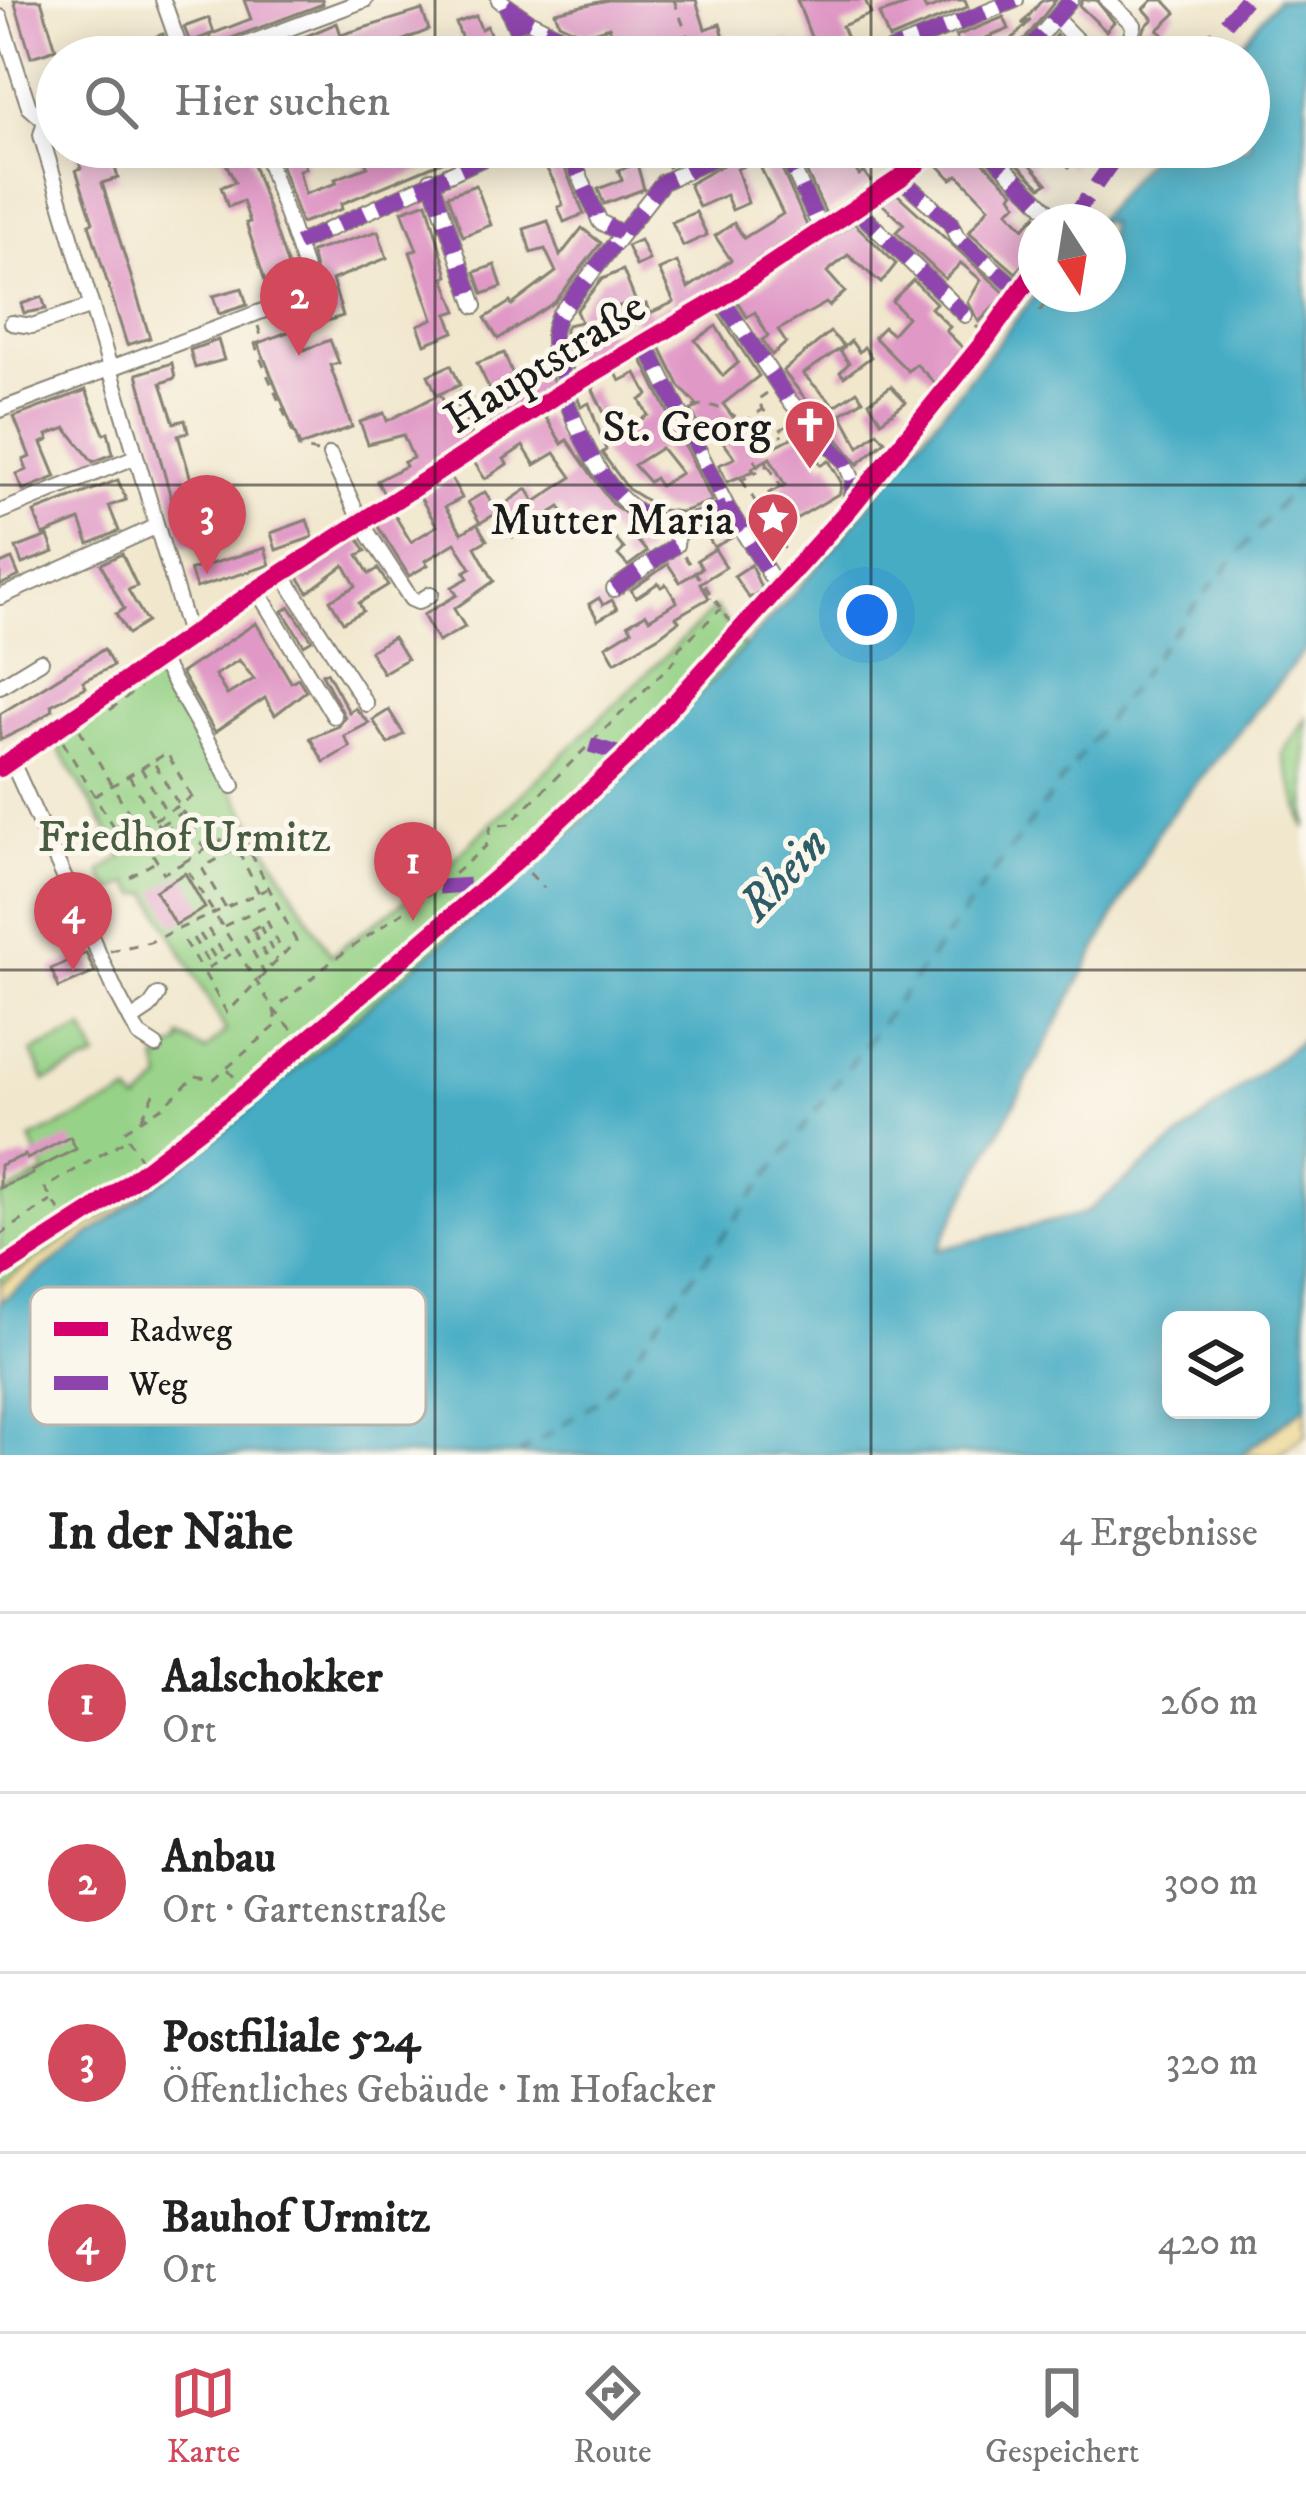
<!DOCTYPE html>
<html lang="de">
<meta charset="utf-8">
<style>
:root{--surface:#fff;--page:#f6f6f6;--text:#222;--muted:#767676;--line:#e0e0e0;--accent:#d1495b}
body{margin:0;font-family:"IM FELL DW Pica",serif;background:var(--page);color:var(--text)}
.controls{position:absolute;right:36px;bottom:36px;display:grid;overflow:hidden;border-radius:18px;box-shadow:0 6px 30px #0003}
.controls button{width:108px;height:108px;display:grid;place-items:center;padding:0;border:0;border-bottom:3px solid var(--line);background:var(--surface);color:var(--text);font:60px sans-serif}
.compass{position:absolute;left:1018px;top:204px;width:108px;height:108px;border-radius:50%;background:var(--surface);box-shadow:0 6px 30px #0003;rotate:168deg}
.you{position:absolute;left:867px;top:615px;width:42px;height:42px;margin:-30px;border:9px solid #fff;border-radius:50%;background:#1a73e8;box-shadow:0 0 0 18px #1a73e833}
.badge{display:grid;place-items:center;width:78px;height:78px;border-radius:50%;background:var(--accent);color:#fff;font-size:39px;font-weight:700}
.pin{position:absolute;translate:-50% -99px;filter:drop-shadow(0 3px 6px #0008)}
.pin::after{content:'';position:absolute;top:63px;width:42px;height:36px;background:inherit;clip-path:polygon(0 0,100% 0,50% 100%)}
.list{margin:0;padding:0;list-style:none}
h2{display:flex;justify-content:space-between;align-items:center;height:156px;margin:0;padding:0 48px;font-size:51px}
h2 small{font-size:39px;font-weight:400;color:var(--muted)}
.list li{display:grid;grid-template-columns:78px 1fr auto;gap:36px;align-items:center;box-sizing:border-box;height:180px;padding:0 48px;border-top:3px solid var(--line)}
.list b{display:block;font-size:45px;white-space:nowrap}
.list p{margin:0;font-size:39px;white-space:nowrap;color:var(--muted)}
.list em{font-size:39px;font-style:normal;color:var(--muted)}
.icon{flex:none;width:66px;height:66px;fill:none;stroke:currentColor;stroke-width:2;stroke-linecap:round;stroke-linejoin:round}
.map{position:relative;flex:none;width:1306px;height:1455px;overflow:hidden}
.search{position:absolute;background:var(--surface);box-shadow:0 6px 30px #0003;left:36px;right:36px;top:36px;height:132px;display:flex;align-items:center;gap:30px;box-sizing:border-box;padding:0 42px;border-radius:66px;color:var(--muted);font-size:45px}
.sheet{height:876px;background:var(--surface)}
nav{display:flex;justify-content:space-around;align-items:center;box-sizing:border-box;height:168px;border-top:3px solid var(--line);background:var(--surface);font-size:33px;color:var(--muted)}
nav a{display:grid;justify-items:center;gap:6px}
nav .on{color:var(--accent)}
.map>svg:first-child{display:block}
.green{fill:#96d287;stroke:#597752;stroke-width:3}
.sand{fill:#eeda9e;stroke:#857b5d;stroke-width:3}
.water{fill:#44acc4;stroke:#306470;stroke-width:3;fill-rule:evenodd}
.lines{fill:none;stroke-linecap:round;stroke-linejoin:round}
.ferry{stroke:#2e5d68;stroke-width:3;stroke-dasharray:15 12;stroke-linecap:butt}
.building{fill:#e098c6;fill-rule:evenodd}
.minor-casing{stroke:#868274;stroke-width:18}
.path{stroke:#868274;stroke-width:3;stroke-dasharray:9 9;stroke-linecap:butt}
.minor{stroke:#fff;stroke-width:14}
.quiet{stroke:#8e44ad;stroke-width:15;stroke-dasharray:30 15;stroke-linecap:butt}
.cycleway-casing{stroke:#fbf7ec;stroke-width:26}
.cycleway{stroke:#d6006c;stroke-width:18}
.grid{fill:none;stroke:#1c1c1c;stroke-width:3;stroke-opacity:0.55}
.labels{text-anchor:middle;stroke-width:10;stroke-linejoin:round;paint-order:stroke}
.street-label{font-size:45px;fill:#1c1c1c;stroke:#fbf7ec}
.poi-label{font-size:45px;fill:#1c1c1c;stroke:#fbf7ec;text-anchor:end}
.park-label{font-size:45px;fill:#475c41;stroke:#fbf7ec}
.water-label{font-size:48px;font-style:italic;fill:#2e5d68;stroke:#fbf7ec}
.key{fill:#fbf7ec;stroke:#b8b5ae;stroke-width:3}
.key-label{font-size:33px;fill:#1c1c1c}
</style>
<div class="map">
<svg width="1306" height="1455" viewBox="0 0 1306 1455">
<rect width="100%" height="100%" fill="#fbf7ec"/>
<filter id="ink" filterUnits="userSpaceOnUse"><feTurbulence type="fractalNoise" baseFrequency=".00833" numOctaves="2"/><feDisplacementMap in="SourceGraphic" scale="24" xChannelSelector="R" yChannelSelector="G"/><feConvolveMatrix kernelMatrix="1 2 1 2 8 2 1 2 1" color-interpolation-filters="sRGB"/></filter>
<filter id="wash" filterUnits="userSpaceOnUse"><feTurbulence type="fractalNoise" baseFrequency=".004" numOctaves="4" result="noise"/><feDisplacementMap in="SourceGraphic" scale="48" xChannelSelector="R" yChannelSelector="G"/><feGaussianBlur stdDeviation="2.7" result="paint"/><feColorMatrix in="noise" values="0 0 0 0 0 0 0 0 0 0 0 0 0 0 0 0 0 1.4 0 .05"/><feComposite in="paint" operator="in"/></filter>
<g filter="url(#wash)">
<rect width="100%" height="100%" fill="#f1e7cd"/>
<g class="green">
<path d="M715,608L744,647L579,825L199,1153L0,1284V1197L45,1173L30,1139L129,1094L138,1103L162,1080L157,1059H164L169,1049L180,1044L181,1037L205,1051L226,1031L149,893L138,895L129,883L112,892L100,872L123,857L56,744L161,671L331,955L429,883Z"/>
<path d="M1306,718V829L1282,754Z"/>
<path d="M84,1029L97,1058L45,1081L32,1052Z"/>
</g>
<g class="sand">
<path d="M199,1153L0,1302V1284Z"/>
<path d="M1306,1406V1435L1278,1455H1241Z"/>
</g>
<path class="water" d="M1277,0H1306V649L1161,827L937,1250L1085,1213L1306,1036V1406L1241,1455H0V1302L199,1153L579,825L828,556L1036,294H1108V222H1095L1157,147H1249V57H1230ZM1171,1320H1261V1410H1171Z"/>
<g class="lines">
<path class="ferry" d="M518,1455L603,1397L1162,646L1306,472"/>
</g>
<g id="blocks">
<g class="building">
<path d="M14,0H41L56,49L31,57Z"/>
<path d="M244,0H322L323,4L213,45L209,35L251,19Z"/>
<path d="M608,0H696L705,29L720,24L730,57H620L609,27L584,35L559,23L555,12Z"/>
<path d="M797,0H865L871,14L842,26L850,46L824,57H742L790,40L793,53L814,45Z"/>
<path d="M921,0L926,10L954,0H965L968,7L889,39L879,14Z"/>
<path d="M1042,0H1056L1011,57H994L1031,20L1022,24Z"/>
<path d="M1082,0H1096L1114,22L1106,31L1080,6Z"/>
<path d="M1153,0H1164L1176,13L1158,30L1165,36L1144,57H1127L1138,48L1145,27L1153,19L1144,9Z"/>
<path d="M422,10L429,30L396,43L398,48L375,57H358L355,48L332,57H257L337,23L341,35Z"/>
<path d="M476,16L481,29L487,26L495,47L478,54L473,41L464,45L456,23Z"/>
<path d="M1004,17L1009,29L961,48L956,36Z"/>
<path d="M209,18L214,33L190,42L184,27Z"/>
<path d="M163,34L171,57H113L139,46L138,43Z"/>
<path d="M1056,35L1076,56L1075,57H1037Z"/>
<path d="M75,147H109L118,178L102,183L150,338L127,345L89,224L93,222L76,170L81,168Z"/>
<path d="M218,147H247L294,284L269,293L246,223L250,222L243,201L228,207L221,187L235,182Z"/>
<path d="M299,147L306,168L299,170L305,194L337,183L335,179L368,167L365,161L404,147H478L341,204L342,209L301,223L277,154Z"/>
<path d="M525,147H556L584,214L564,222L558,207L563,205L555,184L542,160L533,164Z"/>
<path d="M661,147H711L668,167Z"/>
<path d="M755,147H772L807,226L715,288L574,372L565,350V329L567,325L581,322L576,311L602,279L623,270L635,300L602,313L610,335L636,323L631,310L646,304L650,313L674,302L659,270L677,262L688,288L731,260L715,236L734,223L744,238L783,214L757,160L737,169L748,203L732,210L726,195L699,207L689,184Z"/>
<path d="M795,147H834L838,156L844,152L859,175L864,172L872,183L826,214Z"/>
<path d="M901,147H919L895,168L887,158Z"/>
<path d="M948,147H973L976,155L1014,192L1011,195L1017,204L1008,211L1024,228L1036,215V249L1016,273L969,232L989,207L958,175L951,179L936,163Z"/>
<path d="M1000,147H1013L1018,152L1022,147H1033L1041,155L1031,165L1047,183L1041,187Z"/>
<path d="M1051,147H1079L1084,153L1069,167Z"/>
<path d="M637,164L644,189L604,204L598,189L622,180L618,170Z"/>
<path d="M476,185L491,225L463,236L448,195Z"/>
<path d="M897,194L1006,294L979,322L968,302L981,280L961,263L945,279L896,232L904,224L882,204Z"/>
<path d="M427,202L448,276L444,278L457,311L447,314L454,332L425,344L418,325L433,319L410,252L417,250L402,211Z"/>
<path d="M696,212L707,235L683,246L672,222Z"/>
<path d="M548,221L560,256L582,228L601,243L555,302L498,339L485,318L510,302L512,305L556,272L545,249L531,253L524,229Z"/>
<path d="M854,223L896,264L881,283L848,255L827,272L845,292L829,306L826,303L778,330L786,343L772,355L762,340L768,336L755,312L747,317L737,301Z"/>
<path d="M378,231L387,258L332,280L343,316L327,321L311,252Z"/>
<path d="M640,240L649,260L636,266L627,246Z"/>
<path d="M495,265L502,287L483,294L475,272Z"/>
<path d="M913,280L936,303L931,308L950,327L946,331L966,351L935,383L916,364L908,371L874,337L884,327L892,334L907,317L892,301Z"/>
<path d="M242,288L247,305L219,314L213,296Z"/>
<path d="M42,297L46,309L24,313L21,304Z"/>
<path d="M718,313L759,376L723,404L758,450H768L801,433L821,465L829,461L841,482L840,493L794,520L781,517L769,493L785,485L770,458L752,468L754,471L727,482L719,465L735,458L718,435L706,440L691,410L699,407L680,387L660,347ZM716,326L738,363L723,376L695,340Z"/>
<path d="M296,329L304,350L330,340L339,363L330,365L352,427L300,446L258,343Z"/>
<path d="M830,332L844,346L803,374L835,406L857,391L863,400L841,414L859,447L877,432L885,441L858,464L783,371Z"/>
<path d="M218,340L224,360L195,368L190,350Z"/>
<path d="M851,341L859,352L864,347L871,357L844,377L840,372L849,363L840,351Z"/>
<path d="M504,353L517,385L550,374L554,383L489,425L485,417L499,408L477,363Z"/>
<path d="M641,358L712,501L682,512L662,510L628,489L602,453L606,450L589,403L581,407L577,396L595,385L593,390L604,413L610,411L617,432L622,431L648,415L640,400L648,395L636,373L620,381L616,373ZM661,448L681,473L660,486L655,478L649,482L634,465Z"/>
<path d="M172,363L175,378L161,383L174,423L185,420L188,432L178,435L208,538L184,545L137,374Z"/>
<path d="M451,365L460,385L437,395L428,375Z"/>
<path d="M891,386L906,402L881,421L869,402Z"/>
<path d="M86,390L104,434L108,432L113,454L93,462L66,428L47,435L49,440L42,443L56,477L23,490L16,474L27,470L23,460L30,457L14,417Z"/>
<path d="M440,394L458,430L465,426L471,438L384,494L377,481L406,466L404,462L413,458L403,435L368,444L360,422L384,413L387,421Z"/>
<path d="M545,416L562,444L567,440L612,504L648,529L636,539L647,552L628,566L618,555L624,549L608,530L604,533L590,514L573,526L560,507L513,537L497,513L480,523L468,502L485,492L496,510L527,489L535,502L572,477L555,453L535,465L523,446L504,459L507,464L485,479L474,462Z"/>
<path d="M451,477L462,498L445,507L462,533L477,524L487,540L475,547L494,581L454,609L465,627L438,642L423,615L457,595L452,587L468,578L464,572L471,568L455,543L425,561L428,565L409,576L377,525L394,514L411,542L437,526L420,497Z"/>
<path d="M118,480L126,500L109,506L119,531L89,544L80,520L43,535L34,512Z"/>
<path d="M307,520L313,537L276,550L271,533Z"/>
<path d="M723,521L733,537L714,547L703,529Z"/>
<path d="M48,536L54,552L22,564L16,548Z"/>
<path d="M358,538L366,551L358,555L369,574L378,569L388,585L359,603L363,611L343,622L330,600L356,586L344,565L308,592L298,577Z"/>
<path d="M265,548L270,565L196,588L190,570Z"/>
<path d="M715,549L726,567L700,583L709,598L676,617L679,621L659,636L615,662L606,646L632,630L628,624L646,614L649,619L677,602L666,584L661,587L658,583L636,598L631,590L668,564L680,582L702,568L697,560Z"/>
<path d="M122,554L137,586L128,590L147,622L128,634L116,614L124,609L101,564Z"/>
<path d="M12,559L19,576L0,585V564Z"/>
<path d="M751,565L762,590L749,598L734,576Z"/>
<path d="M599,598L603,605L612,600L617,609L598,620L589,604Z"/>
<path d="M290,607L312,640L304,645L283,611Z"/>
<path d="M256,623L291,682L298,678L306,691L275,715L265,698L215,732L181,673ZM239,660L254,679L227,695L215,675Z"/>
<path d="M393,637L407,659L383,673L370,651Z"/>
<path d="M104,649L113,666L83,681L86,687L51,705L53,710L27,727L0,740V714Z"/>
<path d="M327,672L349,712L355,708L369,723L344,736L350,747L324,762L310,738L339,726L345,717L322,674Z"/>
<path d="M389,710L404,734L388,744L373,720Z"/>
<path d="M185,873L205,908L175,925L155,891Z"/>
<path d="M86,953L95,972L59,988L51,969Z"/>
<path d="M70,1137L76,1149L32,1171L33,1174L0,1188V1165L25,1155L27,1159Z"/>
</g>
</g>
</g>
<g filter="url(#ink)">
<use href="#blocks" fill-opacity="0" stroke="#868274" stroke-width="3"/>
<g class="lines">
<g class="minor-casing">
<g id="minor">
<path d="M163,0L183,57"/>
<path d="M499,0L529,21L602,57"/>
<path d="M1107,0L1134,25L1130,40L1109,57"/>
<path d="M506,5L528,57"/>
<path d="M0,17L29,107L45,121"/>
<path d="M1056,19L1093,57"/>
<path d="M212,57L365,0"/>
<path d="M874,57L1016,0"/>
<path d="M1022,57L1071,0"/>
<path d="M45,121L41,135L190,638"/>
<path d="M567,147L600,222L621,233"/>
<path d="M783,147L821,229"/>
<path d="M984,147L1060,222"/>
<path d="M900,178L950,222L957,237L1020,291"/>
<path d="M431,179L475,306"/>
<path d="M855,208L965,315"/>
<path d="M297,244L508,147"/>
<path d="M721,298L788,399L845,462L853,481L849,509"/>
<path d="M12,323L32,326L92,306"/>
<path d="M646,344L727,507L777,586"/>
<path d="M568,387C557,361 546,344 558,316L663,182L738,147"/>
<path d="M563,391C581,440 616,529 682,523C698,521 713,513 727,507"/>
<path d="M463,399L485,441"/>
<path d="M0,410L305,295L309,280L263,147"/>
<path d="M330,455L361,522L411,599L418,602L431,594"/>
<path d="M0,512L135,457"/>
<path d="M282,573L366,704"/>
<path d="M614,589L676,545L679,523"/>
<path d="M257,590L334,716"/>
<path d="M0,597L155,527"/>
<path d="M161,660L233,786"/>
<path d="M0,686L41,661"/>
<path d="M12,762L117,994L139,1035L156,1046"/>
<path d="M0,768L255,591L563,391L721,298L900,178L937,147"/>
<path d="M131,1020L149,1008L158,995"/>
</g>
</g>
<g class="path">
<path d="M674,0L695,57"/>
<path d="M1040,311L1047,299"/>
<path d="M258,326L261,336L255,344C268,380 285,412 299,448L317,452"/>
<path d="M976,326L987,338"/>
<path d="M767,393L757,400L782,437"/>
<path d="M693,407C710,401 730,411 743,422L764,409"/>
<path d="M766,460L768,465L759,470L751,451L789,424"/>
<path d="M769,466L781,487"/>
<path d="M740,477L742,480L758,471"/>
<path d="M742,480L785,550"/>
<path d="M755,523L774,512"/>
<path d="M684,556L739,634"/>
<path d="M110,710L139,687"/>
<path d="M80,730L164,873L183,863L274,1010L277,1025L214,1079L195,1076L165,1105L124,1131L147,1171"/>
<path d="M63,742L125,847L141,838"/>
<path d="M617,753L625,758"/>
<path d="M155,760L167,753L191,796"/>
<path d="M141,768L166,811"/>
<path d="M129,776L169,843L192,831"/>
<path d="M95,796L153,761L204,848"/>
<path d="M160,825L183,812"/>
<path d="M139,829L199,793"/>
<path d="M163,831L186,818"/>
<path d="M165,837L188,824"/>
<path d="M517,860L544,888"/>
<path d="M184,862L239,830L296,941L227,1013L203,971L236,951"/>
<path d="M130,877L155,862"/>
<path d="M225,907L202,868L237,848L259,893"/>
<path d="M224,926L265,906"/>
<path d="M260,926L277,960"/>
<path d="M208,929L225,956"/>
<path d="M254,932L271,967"/>
<path d="M200,934L217,961"/>
<path d="M193,938L211,967"/>
<path d="M184,941L202,970"/>
<path d="M110,951L150,942L267,889"/>
<path d="M265,975L244,934L267,921L283,953"/>
<path d="M304,1042L274,1010L332,961L439,887L486,846L491,826L509,824L675,660L679,648L721,609"/>
<path d="M228,1070L247,1092"/>
<path d="M142,1118L157,1088"/>
<path d="M69,1226L45,1188L127,1139"/>
<path d="M0,1235L51,1201"/>
</g>
<use href="#minor" class="minor"/>
<g class="quiet">
<path d="M506,5L529,21L602,57"/>
<path d="M506,5L528,57"/>
<path d="M874,57L1016,0"/>
<path d="M1022,57L1071,0"/>
<path d="M1197,57L1245,0"/>
<path d="M567,147L600,222L621,233"/>
<path d="M783,147L821,229"/>
<path d="M984,147L1060,222"/>
<path d="M900,178L950,222L957,237L1020,291"/>
<path d="M431,179L475,306"/>
<path d="M855,208L965,315"/>
<path d="M1070,222L1123,147"/>
<path d="M297,244L508,147"/>
<path d="M721,298L788,399L845,462L853,481L850,505"/>
<path d="M646,344L727,507L777,586"/>
<path d="M568,387C557,361 546,344 558,316L663,182L738,147"/>
<path d="M563,391C581,440 616,529 682,523C698,521 713,513 727,507"/>
<path d="M614,589L676,545L679,523"/>
<path d="M590,745L617,753"/>
<path d="M439,887L487,884"/>
</g>
<g class="cycleway-casing">
<g id="cycleway">
<path d="M0,768L255,591L563,391L721,298L900,178L937,147"/>
<path d="M0,1270L95,1209L247,1092L517,860L626,757L849,509L987,338L1036,269"/>
</g>
</g>
<use href="#cycleway" class="cycleway"/>
</g>
</g>
<path class="grid" d="M435,0V57M871,0V57M435,147V1455M871,147V1455M0,485H1306M0,970H1306"/>
<defs>
<g id="church-pin" transform="scale(2.7)"><path d="M0 17L-7.5 6A9.5 9.5 0 1 1 7.5 6Z" fill="#d1495b" stroke="#fbf7ec"/><path d="M-1.2-6h2.4v3.5h3.3v2.4h-3.3V6h-2.4V-.1h-3.3v-2.4h3.3Z" fill="#fff"/></g>
<g id="sight-pin" transform="scale(2.7)"><path d="M0 17L-7.5 6A9.5 9.5 0 1 1 7.5 6Z" fill="#d1495b" stroke="#fbf7ec"/><path d="M0-6L1.8-2.2L6-1.7L2.9 1.2L3.7 5.4L0 3.3L-3.7 5.4L-2.9 1.2L-6-1.7L-1.8-2.2Z" fill="#fff"/></g>
</defs>
<g fill-rule="evenodd">
<use href="#church-pin" x="810" y="425"/>
<use href="#sight-pin" x="773" y="518"/>
</g>
<g class="labels">
<g class="street-label">
<text transform="translate(544 361) rotate(-32)" y="16">Hauptstraße</text>
</g>
<g class="poi-label">
<text x="771" y="441">St. Georg</text>
<text x="734" y="534">Mutter Maria</text>
</g>
<g class="park-label">
<text x="184" y="851">Friedhof Urmitz</text>
</g>
<g class="water-label">
<text transform="translate(782 873) rotate(-47)" y="17">Rhein</text>
</g>
</g>
<rect x="30" y="1287" width="396" height="138" rx="18" class="key"/>
<rect x="54" y="1322" width="54" height="14" fill="#d6006c"/>
<rect x="54" y="1376" width="54" height="14" fill="#8e44ad"/>
<g class="key-label">
<text x="129" y="1341">Radweg</text>
<text x="129" y="1395">Weg</text>
</g>
</svg>
<div class="controls">
<button><svg class="icon" aria-label="layers" viewBox="0 0 24 24"><path d="M12 4l9 5-9 5-9-5zM3 14l9 5 9-5"/></svg></button>
</div>
<svg class="compass" viewBox="-18 -18 36 36"><path d="M0-13l5 13h-10z" fill="#e53935"/><path d="M0 13l5-13h-10z" fill="#767676"/></svg>
<div class="you"></div>
<div class="pin badge" style="left:413px;top:921px">1</div>
<div class="pin badge" style="left:299px;top:356px">2</div>
<div class="pin badge" style="left:207px;top:574px">3</div>
<div class="pin badge" style="left:73px;top:971px">4</div>
<div class="search"><svg class="icon" aria-label="search" viewBox="0 0 24 24"><circle cx="10" cy="10" r="6"/><path d="M15 15l6 6"/></svg>Hier suchen</div>
</div>
<section class="sheet">
<h2>In der Nähe<small>4 Ergebnisse</small></h2>
<ul class="list">
<li><span class="badge">1</span><div><b>Aalschokker</b><p>Ort</p></div><em>260 m</em></li>
<li><span class="badge">2</span><div><b>Anbau</b><p>Ort · Gartenstraße</p></div><em>300 m</em></li>
<li><span class="badge">3</span><div><b>Postfiliale 524</b><p>Öffentliches Gebäude · Im Hofacker</p></div><em>320 m</em></li>
<li><span class="badge">4</span><div><b>Bauhof Urmitz</b><p>Ort</p></div><em>420 m</em></li>
</ul>
</section>
<nav>
<a class="on"><svg class="icon" aria-label="map" viewBox="0 0 24 24"><path d="M3 6l6-2 6 2 6-2v14l-6 2-6-2-6 2zM9 4v14M15 6v14"/></svg>Karte</a>
<a><svg class="icon" aria-label="directions" viewBox="0 0 24 24"><path d="M12 3l9 9-9 9-9-9zM9 14v-3h6M13 9l2 2-2 2"/></svg>Route</a>
<a><svg class="icon" aria-label="saved" viewBox="0 0 24 24"><path d="M7 4h10v16l-5-4-5 4z"/></svg>Gespeichert</a>
</nav>
